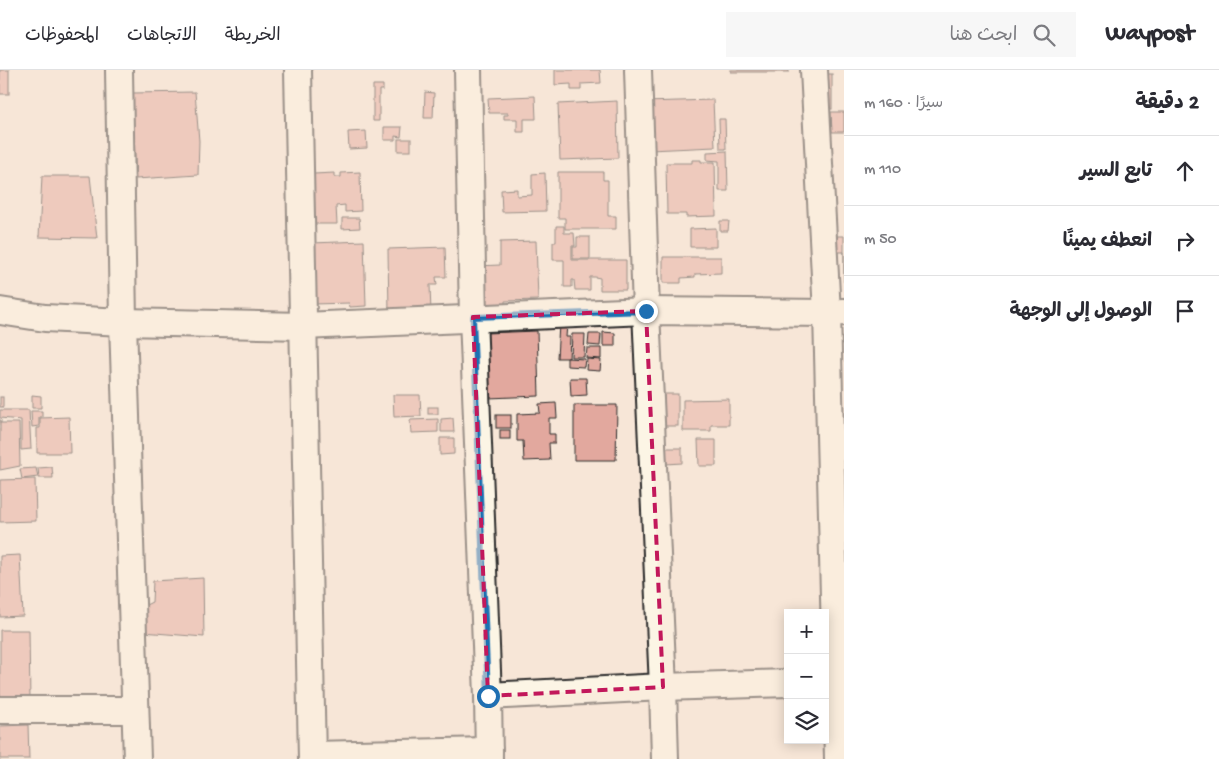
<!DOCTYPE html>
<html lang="ar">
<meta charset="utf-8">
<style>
:root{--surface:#fff;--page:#f7f7f7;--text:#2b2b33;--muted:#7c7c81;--line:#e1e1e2}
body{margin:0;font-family:"Gochi Hand","Playpen Sans Arabic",sans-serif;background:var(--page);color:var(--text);direction:rtl}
.controls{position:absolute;right:15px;bottom:15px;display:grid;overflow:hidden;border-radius:0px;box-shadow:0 2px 12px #0003}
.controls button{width:45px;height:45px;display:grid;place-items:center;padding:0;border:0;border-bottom:1px solid var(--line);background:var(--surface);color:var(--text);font:25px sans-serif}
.stop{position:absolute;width:15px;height:15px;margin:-11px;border:4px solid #1f6fb2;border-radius:50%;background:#fff}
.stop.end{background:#1f6fb2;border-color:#fff;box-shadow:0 1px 5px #0008}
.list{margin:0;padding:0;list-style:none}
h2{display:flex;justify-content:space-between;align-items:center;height:65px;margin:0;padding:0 20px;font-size:21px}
h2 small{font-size:16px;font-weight:400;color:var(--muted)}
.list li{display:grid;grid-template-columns:32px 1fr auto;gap:15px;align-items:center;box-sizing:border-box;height:70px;padding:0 20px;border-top:1px solid var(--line)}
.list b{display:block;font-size:19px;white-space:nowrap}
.list em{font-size:16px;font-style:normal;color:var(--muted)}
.icon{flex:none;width:28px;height:28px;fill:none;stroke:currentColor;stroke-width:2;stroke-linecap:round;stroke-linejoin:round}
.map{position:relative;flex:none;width:844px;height:689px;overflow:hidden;direction:ltr}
header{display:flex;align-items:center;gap:30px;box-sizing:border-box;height:70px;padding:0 25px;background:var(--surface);border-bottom:1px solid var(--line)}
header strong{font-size:24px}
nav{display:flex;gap:28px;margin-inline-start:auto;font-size:18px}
.search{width:350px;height:45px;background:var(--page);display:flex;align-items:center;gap:12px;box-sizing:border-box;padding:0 18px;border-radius:0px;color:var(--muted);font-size:19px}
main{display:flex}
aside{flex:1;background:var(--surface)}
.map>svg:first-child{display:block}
.building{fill:#e2a89e;stroke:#2b2b2b}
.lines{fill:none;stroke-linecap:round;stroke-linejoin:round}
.minor-casing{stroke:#2b2b2b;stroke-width:30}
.minor{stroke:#fcf5e5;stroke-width:26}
.route{stroke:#1f6fb2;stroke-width:6}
.marked{fill:none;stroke:#c2185b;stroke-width:4;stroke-dasharray:10 6;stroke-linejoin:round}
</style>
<header>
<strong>Waypost</strong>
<div class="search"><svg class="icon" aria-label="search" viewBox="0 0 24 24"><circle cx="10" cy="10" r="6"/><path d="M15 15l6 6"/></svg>ابحث هنا</div>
<nav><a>الخريطة</a><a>الاتجاهات</a><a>المحفوظات</a></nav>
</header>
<main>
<aside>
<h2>2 دقيقة<small>سيرًا · 160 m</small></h2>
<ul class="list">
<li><svg class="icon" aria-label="ahead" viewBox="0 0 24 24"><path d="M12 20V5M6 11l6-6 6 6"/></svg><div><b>تابع السير</b></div><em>110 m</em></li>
<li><svg class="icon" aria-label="right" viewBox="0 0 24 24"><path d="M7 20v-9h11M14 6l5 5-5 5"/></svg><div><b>انعطف يمينًا</b></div><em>50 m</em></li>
<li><svg class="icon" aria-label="arrive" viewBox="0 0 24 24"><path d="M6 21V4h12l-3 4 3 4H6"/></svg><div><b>الوصول إلى الوجهة</b></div></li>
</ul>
</aside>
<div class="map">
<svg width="844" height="689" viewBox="0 0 844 689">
<rect width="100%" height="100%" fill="#f7e6d7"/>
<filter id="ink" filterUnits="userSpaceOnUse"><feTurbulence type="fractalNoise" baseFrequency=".02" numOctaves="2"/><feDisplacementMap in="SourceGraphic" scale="10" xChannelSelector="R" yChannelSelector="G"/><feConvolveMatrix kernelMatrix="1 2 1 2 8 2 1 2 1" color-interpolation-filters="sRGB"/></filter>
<g filter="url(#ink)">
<g class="building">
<rect x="0" y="0" width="9" height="24"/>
<path d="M555,0H600L601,13L581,14V20H571V14L555,15Z"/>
<rect x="731" y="0" width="58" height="2"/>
<rect x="821" y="4" width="11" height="35"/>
<path d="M373,15H383V20H379V51H373Z"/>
<path d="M195,22L199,71L198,105L136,109L132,23Z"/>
<path d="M425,22L434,23L433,48H424Z"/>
<path d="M535,26L536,49H524V62H517V49H504V45H508V43H489L488,28Z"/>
<path d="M713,30L715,77L650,80L644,32Z"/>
<path d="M617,31L618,88L560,90L558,34Z"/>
<path d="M831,42H844V62H832Z"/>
<path d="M719,49H725L726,79H720Z"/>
<path d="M384,57H402L401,67L395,66V70H384Z"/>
<path d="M366,61L367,78L349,79L348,62Z"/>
<rect x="398" y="69" width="13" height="12"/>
<path d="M727,81L728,121H719V91L707,90V82Z"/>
<path d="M692,90H701V92H715L716,146L686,147V144H667L666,93H692Z"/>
<path d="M360,102L361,141L345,142V135L336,136L337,154H315L314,104L334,103V107H341V103Z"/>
<path d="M558,102H603V110H608V146H616V159H565V148H558Z"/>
<path d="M545,103L546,141L502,142L501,120L517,119V126L532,125V104Z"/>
<path d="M42,106H90L97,168L39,167Z"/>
<path d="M342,148H359L360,158L342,159Z"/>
<path d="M720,151H729L728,161H720Z"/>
<path d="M556,156H564V163H574L575,176H572V190H626V220H600V208L595,207H590V220H575L574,210H572V217H564V190H553V172H556Z"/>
<path d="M716,158V177H690V159Z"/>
<path d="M828,166H844V212V182H828Z"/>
<path d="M577,167H590V189H573V177H577Z"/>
<path d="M364,171L366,236L350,237L349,233L313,234L312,173Z"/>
<path d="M536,171L538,230L505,231V237L477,238L476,196L500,195V172Z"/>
<path d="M445,177L446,207H436L437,215H430L431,243L389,244L388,179Z"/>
<path d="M663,187H721V203L695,204V207L681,208V213H663Z"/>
<path d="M559,254H567L566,267H570L569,288H557Z"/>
<path d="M537,261L539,326L488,328L486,263Z"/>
<path d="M603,262L615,263V276H603Z"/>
<path d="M572,264H585L584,287H571Z"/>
<path d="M589,264H601L600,276L588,275Z"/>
<path d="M587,278H601V289L586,288Z"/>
<path d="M567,288L585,289L584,297L567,296Z"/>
<path d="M587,289L601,290L600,301L586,300Z"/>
<path d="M570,308H586L587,325L571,326Z"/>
<rect x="664" y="324" width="14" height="32"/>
<path d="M32,325L41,326V338H32Z"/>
<path d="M393,325H420L421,346L394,347Z"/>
<rect x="0" y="327" width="3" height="10"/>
<path d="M729,329V355H711V361H683V330Z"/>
<path d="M556,333L557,348H549V364H555V373H549L550,390L524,391L523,371H517V344L540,343L539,334Z"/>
<path d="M574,335H617L616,390H574Z"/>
<rect x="428" y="337" width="10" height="7"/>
<path d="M0,340H29L31,379L21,380V350L0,348Z"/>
<path d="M31,341H42V347H39V356L32,357Z"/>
<rect x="496" y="345" width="15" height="13"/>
<path d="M69,347L70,383H37V358H40V348Z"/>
<path d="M453,348L454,362H441V349Z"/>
<path d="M438,349V362L411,363L410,350Z"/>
<path d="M0,350H1V353H19L20,396L0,400Z"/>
<rect x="500" y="360" width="10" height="9"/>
<path d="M440,368H454V384L440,385Z"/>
<path d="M698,370H716V396H699Z"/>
<path d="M666,378H682V393L666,394Z"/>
<path d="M52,397L53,408H39L38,398Z"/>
<path d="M36,398L38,407L22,409L20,399Z"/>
<path d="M35,409L36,451L0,452V410Z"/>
<path d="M20,485L23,546L0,547V486Z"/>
<path d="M203,508L204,567L143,562L138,539L152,532L153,511Z"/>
<path d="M0,560H29L30,632H0Z"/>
<path d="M28,655L29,689H0V656Z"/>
</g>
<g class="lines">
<g class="minor-casing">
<g id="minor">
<path d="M119,0L123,252L137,689"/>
<path d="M298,0L312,689"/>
<path d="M468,0L473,247L488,626L489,689"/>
<path d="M638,0L646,241L663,617L665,689"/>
<path d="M814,0L827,243L838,689"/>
<path d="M0,241L45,248L123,252L303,256L646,241L827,243L844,242"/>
<path d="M488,626L663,617L788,613"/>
<path d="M0,640H135"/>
<path d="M312,685L489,681"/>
</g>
</g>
<use href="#minor" class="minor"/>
</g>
</g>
<g class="lines" filter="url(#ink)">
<path class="route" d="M488,626L473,247L646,241"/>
</g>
<path d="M0 0H844V689H0ZM646,241L663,617L488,626L473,247Z" fill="#f7e6d7" fill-opacity=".55" fill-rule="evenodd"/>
<path class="marked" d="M646,241L663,617L488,626L473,247Z"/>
</svg>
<div class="controls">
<button>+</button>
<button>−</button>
<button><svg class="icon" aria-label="layers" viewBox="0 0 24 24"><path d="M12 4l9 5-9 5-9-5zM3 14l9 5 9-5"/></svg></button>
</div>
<div class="stop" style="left:488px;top:626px"></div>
<div class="stop end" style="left:646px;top:241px"></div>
</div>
</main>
